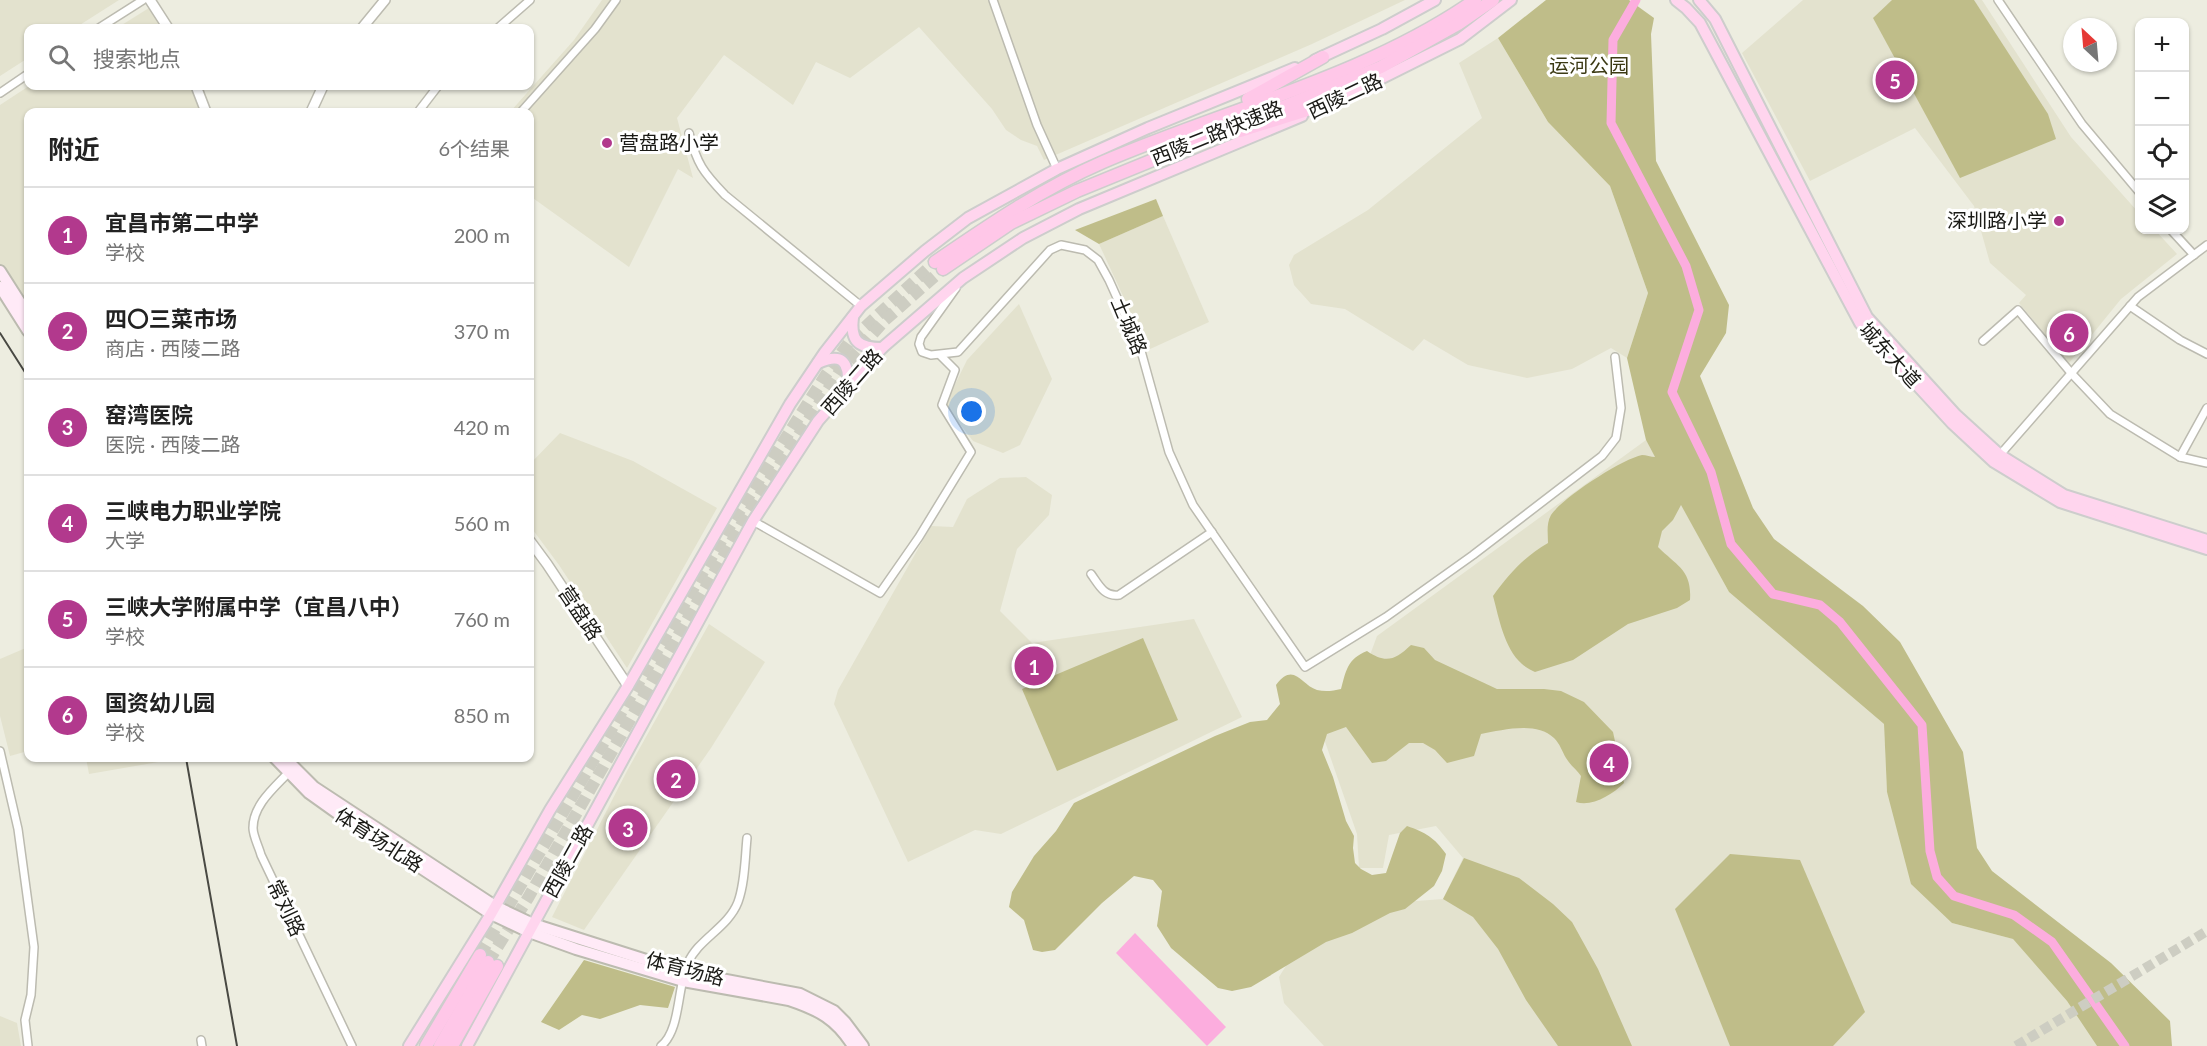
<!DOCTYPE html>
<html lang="zh">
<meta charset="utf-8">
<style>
:root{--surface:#fff;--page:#f2f2f2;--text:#222;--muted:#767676;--line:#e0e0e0;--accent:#b2398d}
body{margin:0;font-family:Lato,"Noto Sans SC",sans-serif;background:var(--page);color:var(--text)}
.controls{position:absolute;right:18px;top:18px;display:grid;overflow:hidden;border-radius:12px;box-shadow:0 2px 4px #0004}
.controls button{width:54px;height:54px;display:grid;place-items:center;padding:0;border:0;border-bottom:2px solid var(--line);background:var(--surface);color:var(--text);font:30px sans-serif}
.compass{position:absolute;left:2063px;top:18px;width:54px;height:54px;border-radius:50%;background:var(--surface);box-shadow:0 2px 4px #0004;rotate:334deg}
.you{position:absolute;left:972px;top:412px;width:21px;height:21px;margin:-15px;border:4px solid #fff;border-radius:50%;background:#1a73e8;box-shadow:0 0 0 9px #1a73e833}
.badge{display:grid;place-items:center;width:39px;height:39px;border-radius:50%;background:var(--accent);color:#fff;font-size:20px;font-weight:700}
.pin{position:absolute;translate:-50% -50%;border:3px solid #fff;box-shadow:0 2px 6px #0006}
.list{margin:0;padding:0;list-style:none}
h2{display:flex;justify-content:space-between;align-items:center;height:78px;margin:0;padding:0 24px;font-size:26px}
h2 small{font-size:20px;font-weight:400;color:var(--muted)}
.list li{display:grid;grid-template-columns:39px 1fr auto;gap:18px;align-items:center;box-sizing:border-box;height:96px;padding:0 24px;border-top:2px solid var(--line)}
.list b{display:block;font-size:22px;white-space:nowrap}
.list p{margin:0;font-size:20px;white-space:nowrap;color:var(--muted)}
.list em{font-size:20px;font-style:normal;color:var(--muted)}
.icon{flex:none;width:33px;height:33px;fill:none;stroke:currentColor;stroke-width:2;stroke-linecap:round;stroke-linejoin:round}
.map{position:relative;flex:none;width:2207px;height:1046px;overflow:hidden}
.search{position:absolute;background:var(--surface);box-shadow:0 2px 4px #0004;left:24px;top:24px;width:510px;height:66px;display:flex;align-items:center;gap:15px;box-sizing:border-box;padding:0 21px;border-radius:12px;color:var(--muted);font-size:22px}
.panel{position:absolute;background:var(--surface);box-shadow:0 2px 4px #0004;left:24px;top:108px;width:510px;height:654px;border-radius:12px}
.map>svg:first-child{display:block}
.built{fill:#e3e2ce}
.green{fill:#bfbd89}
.water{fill:#fcadde}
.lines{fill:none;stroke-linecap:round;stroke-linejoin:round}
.canal{stroke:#fcadde;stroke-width:9}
.primary-tunnel{stroke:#cdcdc2;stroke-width:10;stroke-dasharray:10 5;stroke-linecap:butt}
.trunk-tunnel{stroke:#cdcdc2;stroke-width:12;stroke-dasharray:12 6;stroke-linecap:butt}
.minor-casing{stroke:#bcbbb0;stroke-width:10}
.tertiary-casing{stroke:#bcbbb0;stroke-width:12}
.secondary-casing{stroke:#bcbbb0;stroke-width:14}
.primary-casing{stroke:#cdcdcc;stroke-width:14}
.trunk-casing{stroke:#cdcdcc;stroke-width:15}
.minor{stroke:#fff;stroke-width:7}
.tertiary{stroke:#fff;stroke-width:9}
.secondary{stroke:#ffeaf7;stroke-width:10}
.primary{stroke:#ffd5ee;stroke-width:10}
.trunk{stroke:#ffc7e8;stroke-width:12}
.rail{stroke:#494943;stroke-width:2}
.poi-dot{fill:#b2398d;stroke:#fff;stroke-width:2}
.labels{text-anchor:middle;stroke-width:6;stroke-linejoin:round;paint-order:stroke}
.park-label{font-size:20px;fill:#3c3a14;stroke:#fff}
.street-label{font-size:20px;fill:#1a1a16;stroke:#fff}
.poi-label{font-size:20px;fill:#1a1a16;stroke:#fff;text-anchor:start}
</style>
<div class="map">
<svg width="2207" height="1046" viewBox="0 0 2207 1046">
<rect width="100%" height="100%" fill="#edede0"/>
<g class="built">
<path d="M0,0H119L75,28H28V58L0,76Z"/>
<path d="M602,0H1405L1312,44L1044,160L1037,146L1021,140L1006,130L992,109L919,27L850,78L816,62L793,105L724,55L677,118L693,178L678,169L629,267L530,196V112H510L574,40Z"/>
<path d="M1803,0H1982L2071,137L2139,213L2140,230H2155L2177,254L2121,299L2069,363L2019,303L2026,295L1990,263L1974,206L1915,128L1810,181L1742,53Z"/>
<path d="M149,8L163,28H117Z"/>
<path d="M1498,38L1548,122L1610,186L1648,293L1627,358L1611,348L1572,369L1527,378L1468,365L1424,339L1413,351L1345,309L1311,304L1294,285L1289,265L1294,255L1368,210L1482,118L1459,63Z"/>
<path d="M29,86H192L202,112H28V308L0,264V105Z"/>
<path d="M1163,216L1209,322L1148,350L1099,244Z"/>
<path d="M1019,304L1052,379L1020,445L1003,453L973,441L945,405L967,360Z"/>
<path d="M560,433L633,461L717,508L627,668L559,565L530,526V464Z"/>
<path d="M1646,440L1729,592L1884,724L1887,792L1952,923L2013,939L2067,1001L2097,1046H1324L1284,1003L1279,977L1322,908L1443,899L1463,858L1436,826L1389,835L1383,868H1359L1357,834L1322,733L1349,712L1377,636Z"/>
<path d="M1026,477L1052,495L1049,515L1017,549L1000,611L1032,643L1194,619L1242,717L1001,834L975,830L908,862L834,704L838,690L931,526L953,527L967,499L1000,478Z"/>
<path d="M709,624L765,662L711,748L584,930L552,917L627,771Z"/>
<path d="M28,647V751L10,756L0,716V659Z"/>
<path d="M86,758H169L170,760L89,774Z"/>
<path d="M0,1016L17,1023L21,1046H0Z"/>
</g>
<g class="green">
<path d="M1546,0H1629L1654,18L1651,34L1656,161L1729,305L1726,333L1700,376L1753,508L1774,539L1863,606L1900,642L1963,752L1977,848L1992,871L2111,963L2170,1021L2172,1046H2097L2067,1001L2013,939L1952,923L1911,884L1887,792L1884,724L1729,592L1681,505L1673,520L1662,531L1658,547C1677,566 1692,570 1690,600L1677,608L1628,624L1573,660L1535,672C1531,670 1525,667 1522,664C1504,648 1499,618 1493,596C1509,574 1524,557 1548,543C1548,534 1546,524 1551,515C1562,498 1622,459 1642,455C1646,455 1651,457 1655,457L1646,440L1627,358L1648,293L1610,186L1548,122L1498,38Z"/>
<path d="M1892,0H1974L2048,114L2056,139L1960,178L1873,18Z"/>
<path d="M1156,199L1163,216L1099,244L1075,230Z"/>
<path d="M1143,638L1178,720L1057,771L1022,689Z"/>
<path d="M1411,645L1424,648L1435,660L1497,689H1544L1561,691L1584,702L1613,732L1624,783C1612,795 1592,807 1576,802L1581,776C1577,770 1570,765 1566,758C1562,751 1560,744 1554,738C1536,721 1503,730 1481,734L1474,756L1447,763L1435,750L1423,743H1409L1386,761L1372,763L1346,727L1327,734L1322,750L1333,777L1346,821L1354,836L1353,848L1355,863L1361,869L1372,875L1386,873L1400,833L1407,826C1425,832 1435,838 1446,854L1442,871L1434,886L1405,909L1390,913L1352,933L1326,942L1251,987L1232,991L1218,988L1171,948L1157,926L1162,891L1153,880L1134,876L1102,903L1055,950L1042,952L1033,950L1024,920L1009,907L1012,892L1034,856L1056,831L1074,803L1215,736L1250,722L1267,720L1280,704L1276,685C1294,661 1301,685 1317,690C1325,692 1333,691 1341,689C1346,671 1347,659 1367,651C1386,664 1395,660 1411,645Z"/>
<path d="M1730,854L1800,860L1865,1012L1833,1046H1730L1675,909Z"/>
<path d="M1464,858L1519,878L1553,904L1572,922L1598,969L1632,1046H1558L1526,1000L1498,949L1473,917L1443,899Z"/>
<path d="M584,960L675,987L668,1008L640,1005L600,1019L582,1015L559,1030L541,1022Z"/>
</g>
<path class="water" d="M1135,933L1226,1027L1207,1046L1116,953Z"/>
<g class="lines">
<path class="canal" d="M1636,0L1613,40L1611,123L1686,266L1699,310L1672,392L1711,472L1731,544L1773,594L1820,605L1840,622L1922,725L1930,851L1937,877L1954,896L2014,915L2052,942L2125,1046"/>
<path class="primary-tunnel" d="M2016,1046L2207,931"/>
<g class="trunk-tunnel">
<path d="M480,955L728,529L827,373L850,341L935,262"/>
<path d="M488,962L528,898L746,517L840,371L885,320L943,269"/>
</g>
<g class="minor-casing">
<g id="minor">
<path d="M993,0L1037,125L1057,169"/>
<path d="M1998,0L2082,124L2140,193"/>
<path d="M99,28L143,0"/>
<path d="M498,28L530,0"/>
<path d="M0,93L28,74"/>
<path d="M418,112L438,86"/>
<path d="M521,112L595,29L616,0"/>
<path d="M689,133C697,164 703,172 725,195L861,306"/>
<path d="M2171,230L2194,255"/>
<path d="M956,288L921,337L919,344L922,352L931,355L958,352L1050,250L1061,245L1085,250L1098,260L1109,280L1141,351L1169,452L1193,505L1305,667L1386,617L1473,555L1602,456L1616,438L1621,408L1615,357"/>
<path d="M2130,306L2180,340L2207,354"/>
<path d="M1983,341L2018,310L2072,374L2110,414L2180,457L2207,463"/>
<path d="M1998,457L2138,297L2207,245"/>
<path d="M2180,457L2207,408"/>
<path d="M753,521L880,593L919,537L971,452L942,405L955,370L940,355"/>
<path d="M1091,574C1099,585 1104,597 1119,595L1212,532"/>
<path d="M0,751L18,829L34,947L31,995L25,1020L28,1046"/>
<path d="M288,773C274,788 253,805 253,828C253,836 259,847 261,855L352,1046"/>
<path d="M201,1040L202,1046"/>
<path d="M661,1046C681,1030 677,986 688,963C698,939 728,928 738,902C745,883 745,858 747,838"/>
</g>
</g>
<g class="tertiary-casing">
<g id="tertiary">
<path d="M150,0L168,28"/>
<path d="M362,28L385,0"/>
<path d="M196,86L206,112"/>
<path d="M311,112L323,86"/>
<path d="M530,541L547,564L628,686"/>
</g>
</g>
<g class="secondary-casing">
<g id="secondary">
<path d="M0,271L28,315"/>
<path d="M0,287L28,331"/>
<path d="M275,758L309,793L337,813L491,914L529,932L576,949L683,981L789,1000C819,1010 836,1019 853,1046"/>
<path d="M285,758L314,787L495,906L533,924L684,972L800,994L834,1011L845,1022L863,1046"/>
</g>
</g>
<g class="primary-casing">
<g id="primary">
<path d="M1676,0L1686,8L1700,23L1860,323L1952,423L1994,462L2060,502L2207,549"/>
<path d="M1699,0L1715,19L1867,317L1956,415L2000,455L2064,495L2207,540"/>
<path d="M1315,60L1382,29L1435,0"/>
<path d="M1336,101L1460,39L1511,0"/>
<path d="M853,317C850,341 858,348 882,348"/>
<path d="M818,363C841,353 849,360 848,385"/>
<path d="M409,1046L491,914L550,810L628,686L790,404L825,352L861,306L925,251L968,218L1057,169L1148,128L1295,68"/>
<path d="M467,1046L753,521L818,421L882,348L963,278L1023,238L1079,209L1302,116"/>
</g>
</g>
<g class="trunk-casing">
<g id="trunk">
<path d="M1248,99L1323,57"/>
<path d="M1240,131L1342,99"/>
<path d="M935,262C989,225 1043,188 1103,162C1224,110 1367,76 1475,0"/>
<path d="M943,269L1011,223L1077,191L1381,67L1458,24L1493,0"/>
<path d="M426,1046L480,955"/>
<path d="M440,1046L488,962"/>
<path d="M452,1046L497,966"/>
</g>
</g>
<use href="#minor" class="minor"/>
<use href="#tertiary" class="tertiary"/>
<use href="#secondary" class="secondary"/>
<use href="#primary" class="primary"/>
<use href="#trunk" class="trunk"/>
<g class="rail">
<path d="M0,333L28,377"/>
<path d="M186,758L237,1046"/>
</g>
</g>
<g class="poi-dot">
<circle cx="607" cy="143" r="6"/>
<circle cx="2059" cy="221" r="6"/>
</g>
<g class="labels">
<g class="park-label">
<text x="1589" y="73">运河公园</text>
</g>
<g class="street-label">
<text transform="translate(1345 96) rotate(-25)" y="7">西陵二路</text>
<text transform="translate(1217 133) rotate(-22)" y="7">西陵二路快速路</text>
<text transform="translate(1129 326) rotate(67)" y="7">土城路</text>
<text transform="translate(1890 355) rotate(48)" y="7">城东大道</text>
<text transform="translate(852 382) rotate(-49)" y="7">西陵二路</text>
<text transform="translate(580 613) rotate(56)" y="7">营盘路</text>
<text transform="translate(379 840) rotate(33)" y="7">体育场北路</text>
<text transform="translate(568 861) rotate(-61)" y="7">西陵二路</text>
<text transform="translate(286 908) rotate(65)" y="7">常刘路</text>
<text transform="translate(685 969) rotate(14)" y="7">体育场路</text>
</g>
<g class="poi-label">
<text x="619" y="150">营盘路小学</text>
<text x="2047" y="228" text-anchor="end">深圳路小学</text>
</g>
</g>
</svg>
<div class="controls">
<button>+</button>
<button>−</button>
<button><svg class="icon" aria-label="locate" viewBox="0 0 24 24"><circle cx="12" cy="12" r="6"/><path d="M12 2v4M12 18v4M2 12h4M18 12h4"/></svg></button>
<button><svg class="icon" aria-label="layers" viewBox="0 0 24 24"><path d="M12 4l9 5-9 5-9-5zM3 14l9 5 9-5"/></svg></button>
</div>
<svg class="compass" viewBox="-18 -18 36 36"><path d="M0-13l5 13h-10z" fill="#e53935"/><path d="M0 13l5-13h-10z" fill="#767676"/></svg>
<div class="you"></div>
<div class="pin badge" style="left:1034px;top:666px">1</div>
<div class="pin badge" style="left:676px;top:779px">2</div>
<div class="pin badge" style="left:628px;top:828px">3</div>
<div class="pin badge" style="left:1609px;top:763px">4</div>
<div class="pin badge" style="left:1895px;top:80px">5</div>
<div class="pin badge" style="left:2069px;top:333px">6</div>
<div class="search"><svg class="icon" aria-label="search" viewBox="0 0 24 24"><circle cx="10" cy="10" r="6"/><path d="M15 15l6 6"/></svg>搜索地点</div>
<section class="panel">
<h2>附近<small>6个结果</small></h2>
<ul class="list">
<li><span class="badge">1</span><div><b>宜昌市第二中学</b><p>学校</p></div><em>200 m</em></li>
<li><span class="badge">2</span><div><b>四〇三菜市场</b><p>商店 · 西陵二路</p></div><em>370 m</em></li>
<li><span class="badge">3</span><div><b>窑湾医院</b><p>医院 · 西陵二路</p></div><em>420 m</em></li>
<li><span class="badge">4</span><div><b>三峡电力职业学院</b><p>大学</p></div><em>560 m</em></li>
<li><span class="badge">5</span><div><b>三峡大学附属中学（宜昌八中）</b><p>学校</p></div><em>760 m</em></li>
<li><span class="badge">6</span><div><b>国资幼儿园</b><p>学校</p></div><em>850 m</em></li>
</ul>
</section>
</div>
